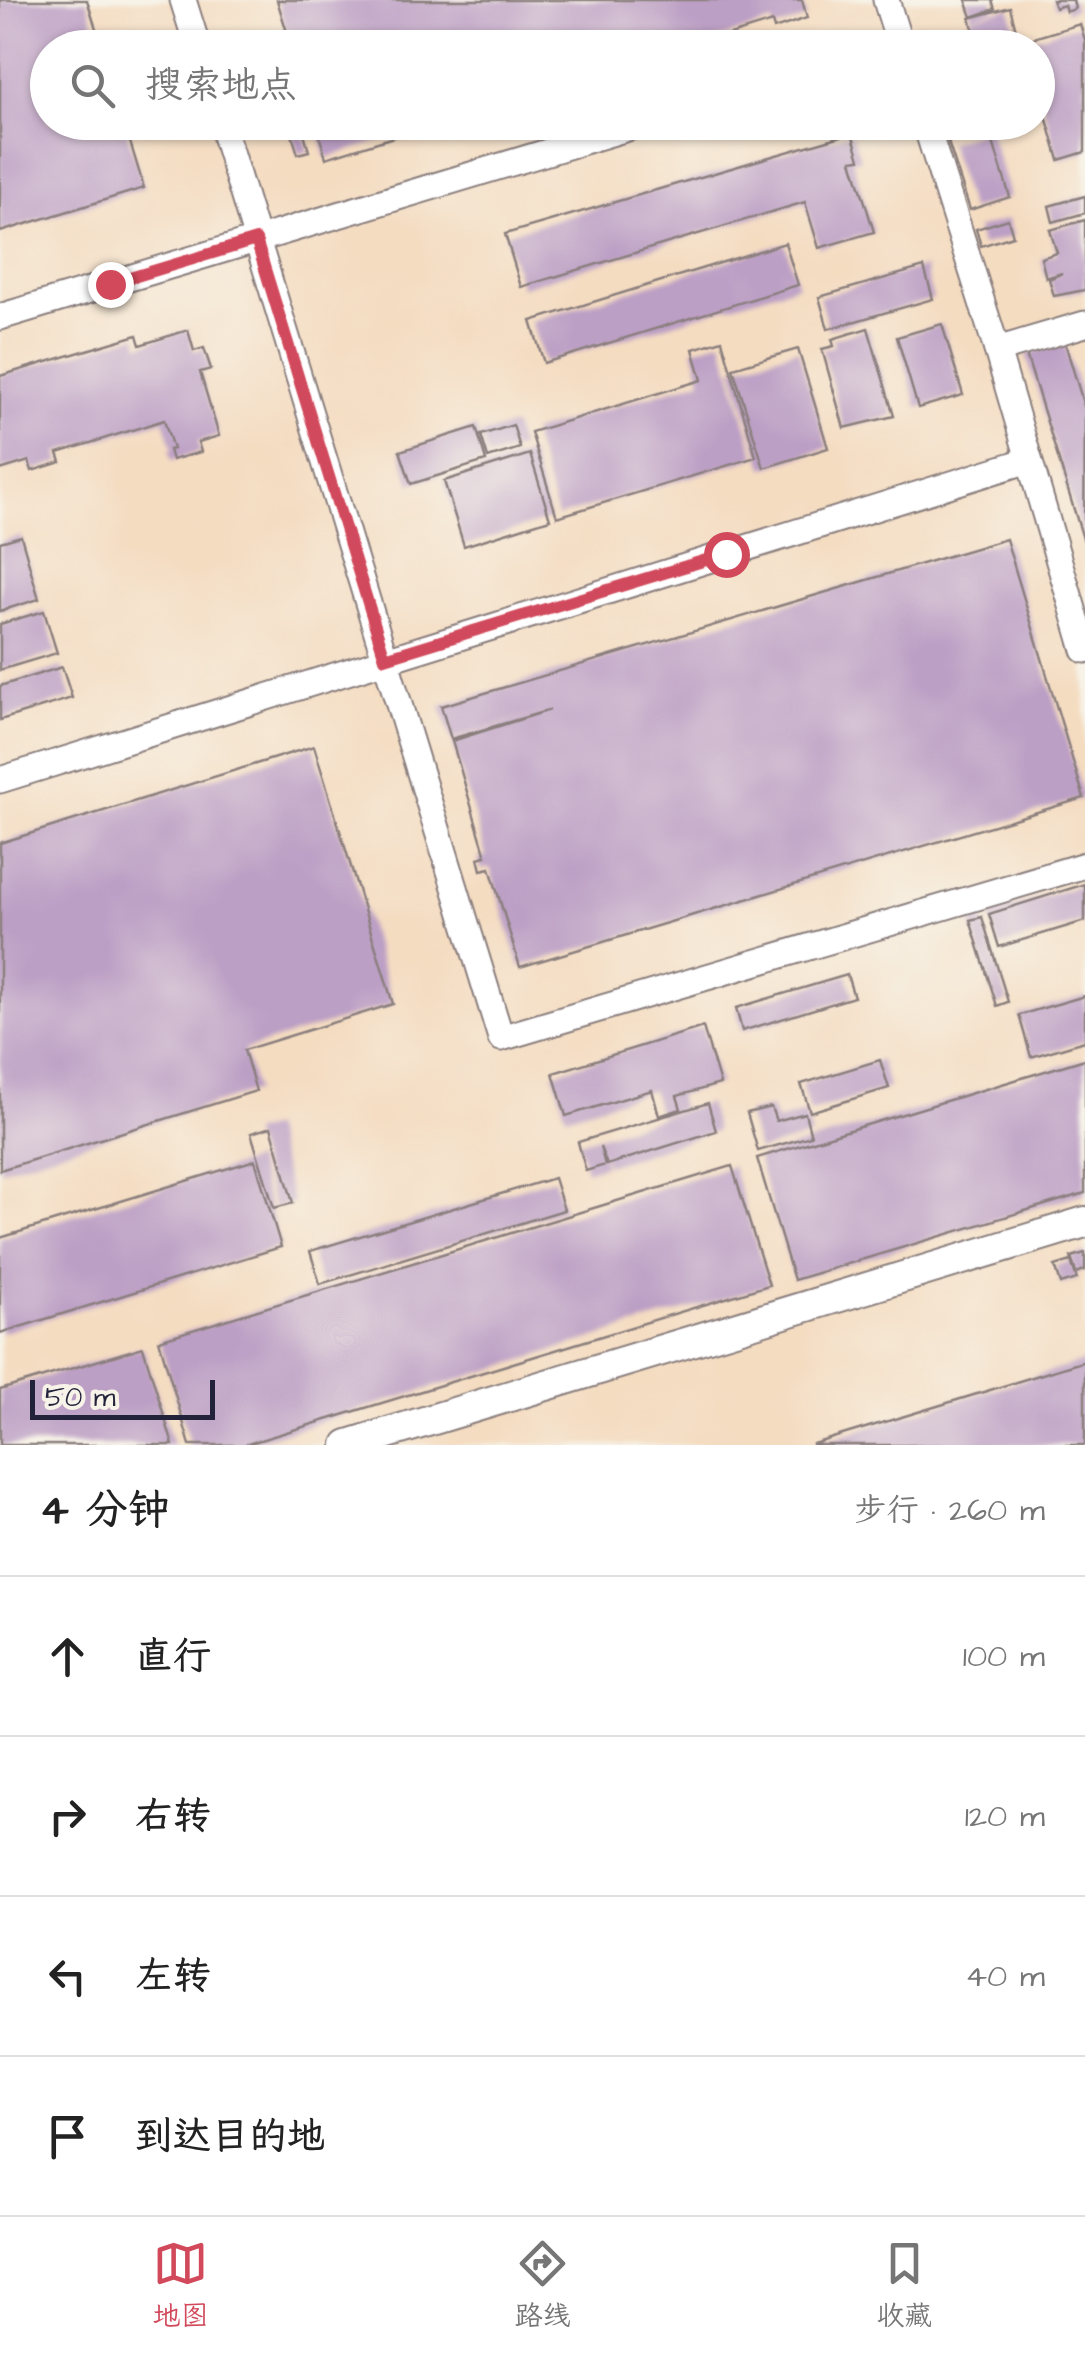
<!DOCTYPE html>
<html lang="zh">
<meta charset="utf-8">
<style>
:root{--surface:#fff;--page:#f6f6f6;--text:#222;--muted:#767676;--line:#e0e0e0;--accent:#d1495b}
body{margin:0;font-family:"Architects Daughter","LXGW WenKai TC",sans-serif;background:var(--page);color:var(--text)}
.scale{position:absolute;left:30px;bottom:25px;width:185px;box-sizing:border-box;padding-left:10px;border:5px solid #22223b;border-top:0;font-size:28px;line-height:35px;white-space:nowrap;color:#22223b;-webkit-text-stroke:8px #f7f3e8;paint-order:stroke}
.stop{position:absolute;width:30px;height:30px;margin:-22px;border:8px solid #d1495b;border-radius:50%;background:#fff}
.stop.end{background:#d1495b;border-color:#fff;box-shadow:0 2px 10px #0008}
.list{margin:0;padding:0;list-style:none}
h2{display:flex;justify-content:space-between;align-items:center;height:130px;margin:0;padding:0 40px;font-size:42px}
h2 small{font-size:32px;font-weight:400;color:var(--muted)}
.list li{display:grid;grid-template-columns:65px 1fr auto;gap:30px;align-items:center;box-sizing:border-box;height:160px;padding:0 40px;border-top:2px solid var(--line)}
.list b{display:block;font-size:38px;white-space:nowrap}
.list em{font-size:32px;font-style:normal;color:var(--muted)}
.icon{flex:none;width:55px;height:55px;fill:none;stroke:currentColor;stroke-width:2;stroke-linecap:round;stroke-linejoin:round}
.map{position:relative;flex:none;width:1085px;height:1445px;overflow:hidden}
.search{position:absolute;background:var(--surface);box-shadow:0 2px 8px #0004;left:30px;right:30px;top:30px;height:110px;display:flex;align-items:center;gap:25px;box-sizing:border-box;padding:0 35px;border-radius:55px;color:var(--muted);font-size:38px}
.sheet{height:770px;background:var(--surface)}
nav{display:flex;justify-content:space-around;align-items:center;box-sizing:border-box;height:140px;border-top:2px solid var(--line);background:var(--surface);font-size:28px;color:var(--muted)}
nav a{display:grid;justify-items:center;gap:5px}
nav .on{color:var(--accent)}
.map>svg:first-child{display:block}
.building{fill:#bc9fc5}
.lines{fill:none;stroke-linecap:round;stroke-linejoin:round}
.minor-casing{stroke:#8b7f7e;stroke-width:29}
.tertiary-casing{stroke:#8b7f7e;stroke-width:34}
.minor{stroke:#fff;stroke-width:25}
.tertiary{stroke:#fff;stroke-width:30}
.route{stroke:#d1495b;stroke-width:12}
</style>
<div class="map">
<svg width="1085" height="1445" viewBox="0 0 1085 1445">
<rect width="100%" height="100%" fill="#f7f3e8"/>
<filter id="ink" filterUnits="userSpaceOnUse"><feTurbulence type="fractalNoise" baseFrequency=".01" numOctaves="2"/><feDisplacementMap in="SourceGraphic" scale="20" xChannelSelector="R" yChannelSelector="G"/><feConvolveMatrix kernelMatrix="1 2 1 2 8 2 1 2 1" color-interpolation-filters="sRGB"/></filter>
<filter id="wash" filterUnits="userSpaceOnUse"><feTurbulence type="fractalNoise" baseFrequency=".0048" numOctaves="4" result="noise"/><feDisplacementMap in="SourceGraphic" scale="40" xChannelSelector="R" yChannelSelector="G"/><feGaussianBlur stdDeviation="2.25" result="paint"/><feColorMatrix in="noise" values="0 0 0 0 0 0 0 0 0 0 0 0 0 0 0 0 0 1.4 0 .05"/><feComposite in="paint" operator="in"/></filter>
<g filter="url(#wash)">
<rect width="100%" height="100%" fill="#f4dcc1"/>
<g id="blocks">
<g class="building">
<path d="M0,0H87L102,48H48V122H124L144,188L0,232Z"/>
<path d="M277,0H802L807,18L774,29L772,22L688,48H292Z"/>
<path d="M966,0H992L995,9L972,17Z"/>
<path d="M1052,0H1073L1075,9L1066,12L1064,5L1055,8Z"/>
<path d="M1010,7L1016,30L1000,35L1004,48H977L976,43L994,37L977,41L970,18Z"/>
<path d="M1080,24L1085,40V152L1059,160L1038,89V48H1025L1023,41Z"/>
<path d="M288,122H301L309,151L298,154Z"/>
<path d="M315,122H439V123L326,158Z"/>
<path d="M989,129L1010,197L970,210L948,142Z"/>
<path d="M852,133L860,159L852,160L874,232L819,248L805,202L521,287L505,234Z"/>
<path d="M1085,196V213L1053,222L1049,206Z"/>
<path d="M1008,219L1013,236L981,246L976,229Z"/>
<path d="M1085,220V290L1054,296L1049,279L1062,273L1046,278L1041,258L1057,253L1050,230Z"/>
<path d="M785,243L798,285L544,363L531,321Z"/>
<path d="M924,267L933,299L828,329L819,297Z"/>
<path d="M942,324L963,395L918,408L897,337Z"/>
<path d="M868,328L894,416L844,428L822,349L834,346L832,339Z"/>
<path d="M188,330L194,351L204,348L211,369L200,372L219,436L198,442L201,452L172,460L169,450L173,449L164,420L58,453L61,462L32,471L29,461L0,470V376L137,335L140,345Z"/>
<path d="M722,340L756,457L557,517L531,432L702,380L693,349Z"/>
<path d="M1065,343L1085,409L1084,542L1026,354Z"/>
<path d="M798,349L828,448L764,468L733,368Z"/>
<path d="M513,425L520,448L488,458L481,435Z"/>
<path d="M476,427L486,461L411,484L400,451Z"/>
<path d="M530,454L550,519L464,546L444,481Z"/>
<path d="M21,536L39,599L0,611V542Z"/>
<path d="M1006,539L1084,798L520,967L490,868L481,870L478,858L486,856L452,741L550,710L451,739L441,706Z"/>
<path d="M44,611L57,653L0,670V624Z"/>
<path d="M62,667L72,698L0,720V686Z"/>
<path d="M314,746L393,1004L244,1050L256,1091L0,1170V843Z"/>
<path d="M1085,884V921L999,947L989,914Z"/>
<path d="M982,917L1008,1002L997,1006L970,920Z"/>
<path d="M847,975L854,997L742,1031L736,1008Z"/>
<path d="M1085,996V1041L1031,1057L1019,1015Z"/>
<path d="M703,1027L720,1084L677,1096L681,1109L659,1116L652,1090L566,1116L553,1073Z"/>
<path d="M1085,1059V1193L794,1280L757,1158Z"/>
<path d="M880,1060L889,1088L810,1112L801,1084Z"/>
<path d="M708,1103L716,1131L607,1165L600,1147L605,1165L586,1171L578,1142Z"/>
<path d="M771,1107L776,1121L805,1113L811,1136L758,1151L747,1113Z"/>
<path d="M271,1127L293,1203L274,1208L251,1133Z"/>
<path d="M255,1160L281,1247L0,1333V1238Z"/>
<path d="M732,1166L769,1285L244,1445H190L159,1340Z"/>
<path d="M554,1178L564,1210L320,1284L310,1251Z"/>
<path d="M1085,1253V1270L1076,1273L1071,1257Z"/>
<path d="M1071,1261L1077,1279L1061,1284L1055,1266Z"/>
<path d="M143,1347L173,1445H0V1390Z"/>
<path d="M1085,1361V1445H813V1444Z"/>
</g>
</g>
</g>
<g filter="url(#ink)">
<use href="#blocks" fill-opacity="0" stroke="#8b7f7e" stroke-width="2.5"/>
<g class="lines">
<g class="minor-casing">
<g id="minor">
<path d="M183,0L198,48"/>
<path d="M886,0L901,48"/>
<path d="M221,122L501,1038L1085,865"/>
<path d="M925,122L997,350"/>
<path d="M0,317L647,122"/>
<path d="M1085,324L997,350L1085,650"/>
<path d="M0,780L1029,460"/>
</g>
</g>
<g class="tertiary-casing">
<path id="tertiary" d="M348,1445L1085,1222"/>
</g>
<use href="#minor" class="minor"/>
<use href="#tertiary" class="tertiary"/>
</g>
</g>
<g class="lines" filter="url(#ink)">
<path class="route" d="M110,284L256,240L385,658L726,554"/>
</g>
</svg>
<div class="scale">50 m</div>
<div class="stop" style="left:726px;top:554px"></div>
<div class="stop end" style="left:110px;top:284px"></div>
<div class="search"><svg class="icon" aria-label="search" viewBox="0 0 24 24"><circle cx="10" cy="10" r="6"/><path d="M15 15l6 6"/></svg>搜索地点</div>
</div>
<section class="sheet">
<h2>4 分钟<small>步行 · 260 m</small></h2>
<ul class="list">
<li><svg class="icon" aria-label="ahead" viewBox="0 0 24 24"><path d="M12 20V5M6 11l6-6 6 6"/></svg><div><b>直行</b></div><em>100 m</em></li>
<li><svg class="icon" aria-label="right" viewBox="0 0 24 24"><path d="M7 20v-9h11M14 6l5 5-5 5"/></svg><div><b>右转</b></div><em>120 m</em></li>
<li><svg class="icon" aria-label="left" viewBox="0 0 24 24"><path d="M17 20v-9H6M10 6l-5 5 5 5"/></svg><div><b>左转</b></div><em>40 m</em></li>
<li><svg class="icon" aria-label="arrive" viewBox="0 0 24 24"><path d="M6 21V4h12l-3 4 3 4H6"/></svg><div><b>到达目的地</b></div></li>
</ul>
</section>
<nav>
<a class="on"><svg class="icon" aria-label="map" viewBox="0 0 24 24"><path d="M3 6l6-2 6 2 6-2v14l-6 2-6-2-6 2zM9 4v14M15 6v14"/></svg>地图</a>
<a><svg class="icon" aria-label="directions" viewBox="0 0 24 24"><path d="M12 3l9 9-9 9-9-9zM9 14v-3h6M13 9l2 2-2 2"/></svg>路线</a>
<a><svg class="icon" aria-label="saved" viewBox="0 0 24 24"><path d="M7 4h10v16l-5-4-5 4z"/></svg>收藏</a>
</nav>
